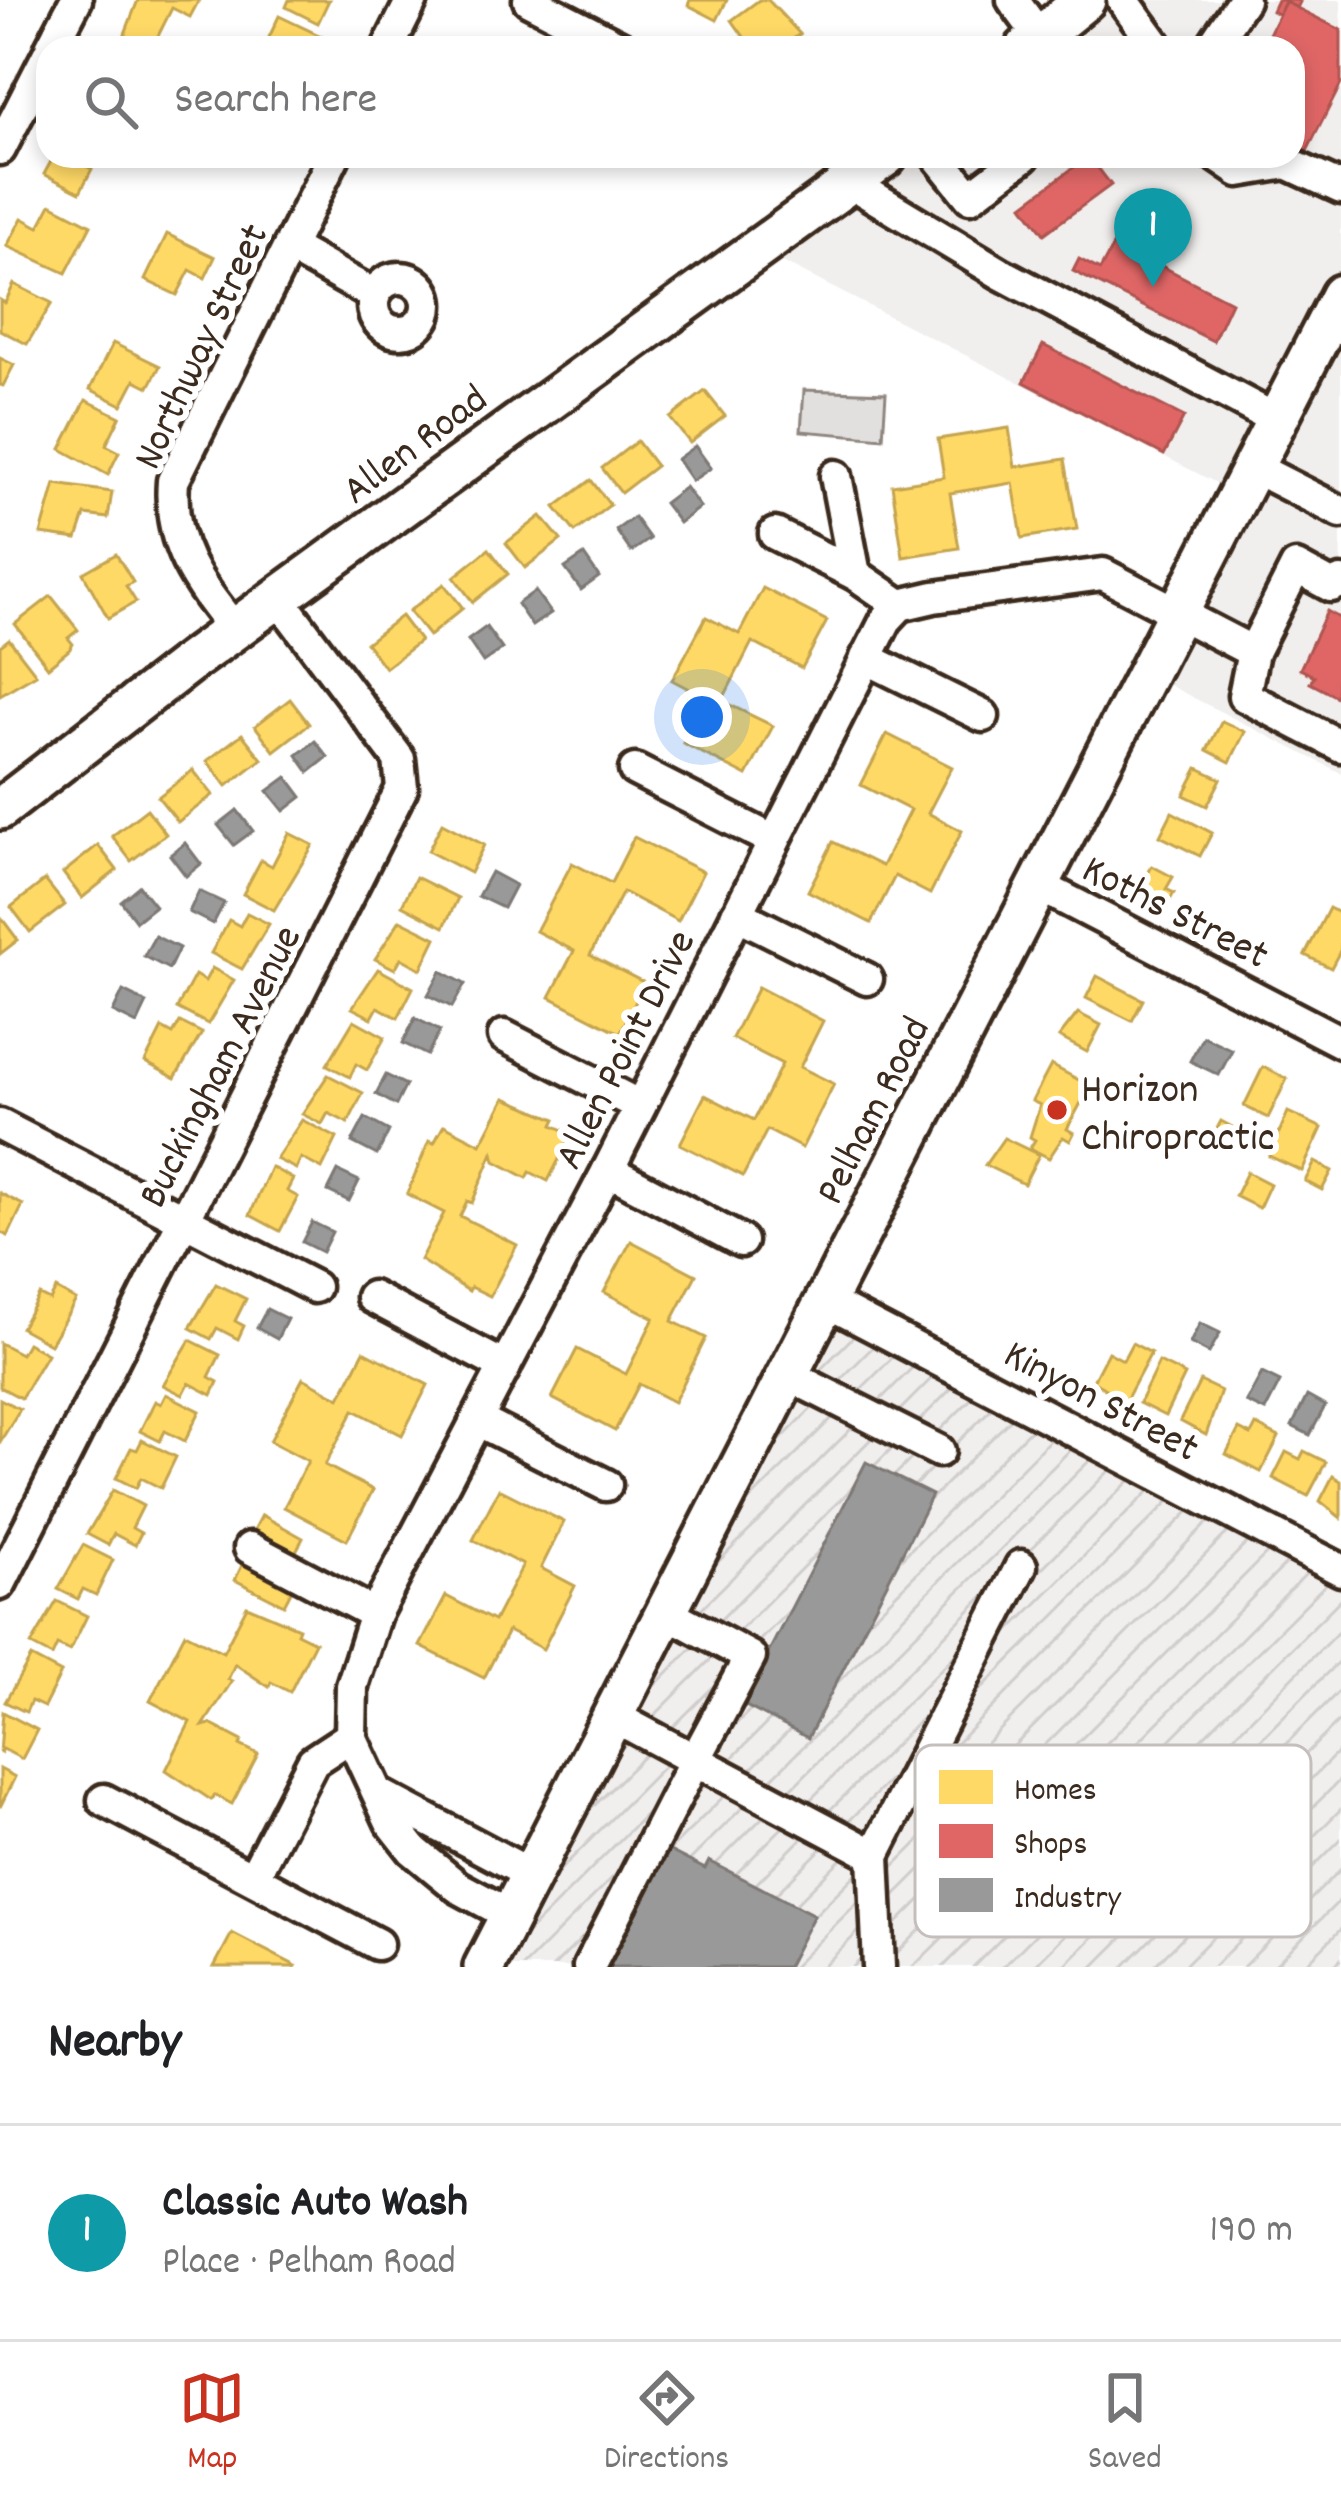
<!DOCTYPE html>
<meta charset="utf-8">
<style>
:root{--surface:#fff;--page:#f2f2f2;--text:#202124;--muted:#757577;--line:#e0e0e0;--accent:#c8321e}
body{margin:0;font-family:Dekko,sans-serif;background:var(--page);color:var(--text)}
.you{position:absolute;left:702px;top:717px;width:42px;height:42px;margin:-30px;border:9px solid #fff;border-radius:50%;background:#1a73e8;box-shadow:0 0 0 18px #1a73e833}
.badge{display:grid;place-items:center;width:78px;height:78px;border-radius:50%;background:var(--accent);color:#fff;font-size:39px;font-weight:700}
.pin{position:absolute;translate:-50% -99px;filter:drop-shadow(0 3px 6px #0008)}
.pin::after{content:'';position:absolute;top:63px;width:42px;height:36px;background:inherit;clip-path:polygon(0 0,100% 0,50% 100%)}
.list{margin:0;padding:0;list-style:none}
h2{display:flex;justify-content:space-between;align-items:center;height:156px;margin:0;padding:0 48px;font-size:51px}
h2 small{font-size:39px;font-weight:400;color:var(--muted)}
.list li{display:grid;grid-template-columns:78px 1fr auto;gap:36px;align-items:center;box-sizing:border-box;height:216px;padding:0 48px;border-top:3px solid var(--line)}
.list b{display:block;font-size:45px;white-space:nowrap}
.list p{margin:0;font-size:39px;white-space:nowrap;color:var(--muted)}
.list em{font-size:39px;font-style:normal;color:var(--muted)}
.icon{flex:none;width:66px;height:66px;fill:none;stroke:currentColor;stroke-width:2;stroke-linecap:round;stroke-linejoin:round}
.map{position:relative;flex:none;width:1341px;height:1967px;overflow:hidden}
.search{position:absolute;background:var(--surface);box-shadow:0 6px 18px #0003;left:36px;right:36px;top:36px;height:132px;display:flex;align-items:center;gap:30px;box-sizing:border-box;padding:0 42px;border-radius:36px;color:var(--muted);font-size:45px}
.sheet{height:372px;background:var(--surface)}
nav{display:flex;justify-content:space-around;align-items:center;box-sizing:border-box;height:168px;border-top:3px solid var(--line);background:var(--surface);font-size:33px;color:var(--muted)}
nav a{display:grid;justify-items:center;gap:6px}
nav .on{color:var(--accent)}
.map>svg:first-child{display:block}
.built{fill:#f1efee}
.industrial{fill:url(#industrial-furrows)}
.green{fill:#e2e0de;stroke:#8e857e;stroke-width:3}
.homes{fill:#ffd966;stroke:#c4a450;stroke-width:3}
.shops{fill:#e06666;stroke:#ae5450;stroke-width:3}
.industry{fill:#999;stroke:#7d7874;stroke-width:3}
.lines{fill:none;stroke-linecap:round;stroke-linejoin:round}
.minor-casing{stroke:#3b2a1e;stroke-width:39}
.major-casing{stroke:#3b2a1e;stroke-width:48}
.minor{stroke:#fff;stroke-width:30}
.major{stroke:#fff;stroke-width:39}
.poi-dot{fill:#c8321e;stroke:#fff;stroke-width:4.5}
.labels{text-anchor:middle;stroke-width:12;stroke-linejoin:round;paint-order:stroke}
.street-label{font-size:42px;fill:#3b2a1e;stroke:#fff}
.poi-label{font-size:42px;fill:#3b2a1e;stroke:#fff;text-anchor:start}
.key{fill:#fff;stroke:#c4bfbc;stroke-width:3}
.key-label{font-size:33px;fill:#3b2a1e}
</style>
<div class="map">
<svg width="1341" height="1967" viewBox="0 0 1341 1967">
<defs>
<pattern id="industrial-furrows" width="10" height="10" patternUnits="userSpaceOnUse" patternTransform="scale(3)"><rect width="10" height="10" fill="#f1efee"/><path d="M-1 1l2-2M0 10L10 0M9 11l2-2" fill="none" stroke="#d0cdcc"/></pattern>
</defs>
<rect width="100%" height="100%" fill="#fff"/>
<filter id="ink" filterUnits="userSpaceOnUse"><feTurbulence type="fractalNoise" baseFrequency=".00833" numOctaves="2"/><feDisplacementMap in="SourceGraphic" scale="24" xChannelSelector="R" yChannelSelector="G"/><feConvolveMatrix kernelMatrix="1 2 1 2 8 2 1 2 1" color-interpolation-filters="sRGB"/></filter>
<g filter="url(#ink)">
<path class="built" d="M1085,0H1341V773L1147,674L1236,493L755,248L886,156H1293V48H1026Z"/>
<path class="industrial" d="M825,1301L1341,1570V1967H484Z"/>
<path class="green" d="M804,390L886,393L883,438L801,431Z"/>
<g class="homes">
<path d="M138,0H199L190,17L172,8L152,48L123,39Z"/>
<path d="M289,0H329L318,23L286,7Z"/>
<path d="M690,0H727L717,20L688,5Z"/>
<path d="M759,0H768L800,34L780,48H752L732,20Z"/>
<path d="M279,16L327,39L323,48H264Z"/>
<path d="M54,156H88L84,165L92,169L80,192L44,174Z"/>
<path d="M51,204L91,225L66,273L7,246L22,218L39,227Z"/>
<path d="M167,234L215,257L205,278L190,270L177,295L145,280Z"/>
<path d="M14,284L52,303L27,344L0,330V300L5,303Z"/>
<path d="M113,343L160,366L149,387L135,380L122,405L90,389Z"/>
<path d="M0,358L14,365L3,386L0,385Z"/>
<path d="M705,391L725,416L690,443L670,418Z"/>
<path d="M86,400L120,417L106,445L119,452L108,475L61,449Z"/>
<path d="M1009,428L1015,467L1065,459L1077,529L1022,538L1013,483L950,493L959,548L903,557L892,485L944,477L938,439Z"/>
<path d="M637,441L656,466L621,493L602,468Z"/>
<path d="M591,480L610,505L575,532L555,507Z"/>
<path d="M55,484L112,492L108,518L85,515L77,539L41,534Z"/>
<path d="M541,516L561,540L525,568L506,543Z"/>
<path d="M489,549L508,574L473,602L454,577Z"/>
<path d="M116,554L133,582L126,586L136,602L108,618L83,573Z"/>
<path d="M444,584L463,608L429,636L409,611Z"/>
<path d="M763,588L827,621L802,668L752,642L722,701L773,726L747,776L683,743L706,698L672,680L706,617L739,634Z"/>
<path d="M51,596L78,630L68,638L73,644L69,650L48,667L15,624Z"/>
<path d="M401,616L420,641L385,668L366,643Z"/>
<path d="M9,639L36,674L0,695V646Z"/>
<path d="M290,699L309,724L274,751L255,726Z"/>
<path d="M1222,721L1245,732L1230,762L1207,750Z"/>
<path d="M242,734L262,759L227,786L207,761Z"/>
<path d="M887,734L952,767L928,813L962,831L930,894L895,876L871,923L808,891L833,842L882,866L910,810L861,785Z"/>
<path d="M1198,768L1221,779L1207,806L1184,795Z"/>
<path d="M193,770L213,795L178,822L158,797Z"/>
<path d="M147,809L166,834L131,861L112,836Z"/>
<path d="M1172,812L1212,833L1200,856L1160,836Z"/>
<path d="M442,823L484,845L470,873L428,851Z"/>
<path d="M289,833L313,845L274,910L243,894L261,860L272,866Z"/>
<path d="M634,837L703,872L678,921L623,892L590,955L645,983L620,1033L550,997L574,951L536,931L572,863L611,883Z"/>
<path d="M98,845L117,870L82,898L63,873Z"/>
<path d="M1152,866L1173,877L1166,889L1174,893L1165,909L1137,894Z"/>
<path d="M416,877L458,898L444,927L402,905Z"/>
<path d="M45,880L65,905L30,932L11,907Z"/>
<path d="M1329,908L1341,914V949L1331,968L1305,955Z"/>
<path d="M247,913L269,924L242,969L211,953L229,920L240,926Z"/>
<path d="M0,916L18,940L0,954Z"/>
<path d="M400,920L436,938L421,969L401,958L395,969L375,959Z"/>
<path d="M212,968L234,980L208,1024L177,1008L195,975L205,981Z"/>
<path d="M378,969L413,988L398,1018L378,1007L372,1018L352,1008Z"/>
<path d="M1097,976L1143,1000L1132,1021L1086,998Z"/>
<path d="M758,987L823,1021L800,1067L834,1084L802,1148L767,1130L743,1176L680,1144L705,1095L754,1120L782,1064L732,1038Z"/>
<path d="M1078,1013L1101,1025L1087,1052L1059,1037Z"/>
<path d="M354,1020L385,1037L367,1070L356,1064L350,1077L327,1065Z"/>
<path d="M180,1022L202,1033L175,1078L145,1062L162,1028L173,1034Z"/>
<path d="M1051,1065L1090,1086L1067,1129L1074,1133L1070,1141L1063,1137L1049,1158L1030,1148L1035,1140L1030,1137L1040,1105L1032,1101Z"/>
<path d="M1263,1067L1287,1079L1268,1118L1244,1106Z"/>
<path d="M328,1075L363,1093L348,1123L328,1113L322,1124L302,1114Z"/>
<path d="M505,1098L556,1119L553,1125L572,1134L548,1181L530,1172L527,1178L495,1161L493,1153L472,1203L467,1201L460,1216L517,1245L490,1296L471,1287L469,1291L420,1260L444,1213L407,1194L429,1141L434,1143L444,1125L481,1144Z"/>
<path d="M1288,1112L1322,1128L1302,1171L1269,1156Z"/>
<path d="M302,1120L337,1138L322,1169L301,1158L296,1169L276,1159Z"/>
<path d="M1221,1121L1238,1130L1227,1149L1211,1140Z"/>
<path d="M1004,1138L1039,1155L1024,1184L985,1165Z"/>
<path d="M1315,1162L1332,1171L1322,1190L1305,1181Z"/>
<path d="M271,1167L293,1179L287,1191L298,1197L280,1231L250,1215Z"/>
<path d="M1247,1172L1270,1184L1259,1208L1235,1196Z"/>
<path d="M0,1193L23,1205L8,1236L0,1232Z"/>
<path d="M631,1241L696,1275L672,1321L706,1338L674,1402L639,1384L615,1431L552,1398L577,1349L626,1374L654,1318L604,1292Z"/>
<path d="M216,1284L246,1299L235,1321L244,1326L238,1339L217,1328L211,1339L190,1328Z"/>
<path d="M56,1289L76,1300L50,1344L21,1328L39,1295L50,1300Z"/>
<path d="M190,1340L220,1355L209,1377L218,1382L212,1395L189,1383L183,1395L163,1385Z"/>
<path d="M0,1343L21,1354L27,1343L47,1354L21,1398L0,1387Z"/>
<path d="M1132,1343L1151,1353L1125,1402L1093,1381L1108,1352L1123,1360Z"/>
<path d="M364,1351L428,1385L402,1435L354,1410L325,1465L373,1490L347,1540L284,1507L308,1461L270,1441L303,1378L340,1398Z"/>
<path d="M1159,1362L1185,1375L1165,1416L1139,1403Z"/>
<path d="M1200,1381L1221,1391L1206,1435L1180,1421Z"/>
<path d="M166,1394L200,1411L185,1441L165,1431L160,1441L140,1431L155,1401L161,1404Z"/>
<path d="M0,1399L20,1409L0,1442Z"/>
<path d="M1256,1425L1279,1437L1261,1472L1226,1454L1239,1429L1251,1435Z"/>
<path d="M142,1440L176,1457L161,1488L141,1478L136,1488L116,1478L131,1448L137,1450Z"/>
<path d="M1304,1451L1326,1462L1308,1496L1273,1478L1286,1452L1300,1459Z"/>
<path d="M1333,1476L1341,1481V1518L1320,1501Z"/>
<path d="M499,1489L564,1522L541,1568L575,1586L543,1649L508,1631L484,1678L420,1646L446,1596L494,1621L523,1565L473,1540Z"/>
<path d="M113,1490L143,1506L132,1528L141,1533L135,1545L114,1534L108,1545L87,1534Z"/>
<path d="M262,1515L303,1538L293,1557L252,1534Z"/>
<path d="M83,1545L113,1560L96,1595L83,1589L78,1599L58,1589Z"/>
<path d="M244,1561L294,1586L284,1605L235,1580Z"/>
<path d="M57,1601L87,1616L70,1651L57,1645L52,1656L31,1645Z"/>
<path d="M247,1606L299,1628L297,1633L315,1642L290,1692L271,1682L269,1687L235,1664L228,1679L232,1681L203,1726L210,1724L242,1741L240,1745L258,1754L232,1804L214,1795L211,1800L166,1770L190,1722L150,1701L185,1633L223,1652Z"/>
<path d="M31,1657L61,1673L44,1707L31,1701L26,1712L5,1702Z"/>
<path d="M3,1712L37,1730L22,1759L3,1749L0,1754Z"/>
<path d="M0,1769L15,1777L0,1807Z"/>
<path d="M232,1933L296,1966L295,1967H214Z"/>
</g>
<g class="shops">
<path d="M1277,0H1296L1300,2L1297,8L1285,2L1279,15L1272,11Z"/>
<path d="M1285,2L1341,30V84L1302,161L1293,156V48H1262Z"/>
<path d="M1089,156L1111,185L1044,234L1023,205Z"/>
<path d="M1115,242L1231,302L1213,341L1073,271L1079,259L1100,270Z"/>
<path d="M1043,345L1184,417L1164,455L1024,382Z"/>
<path d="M1327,611L1341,619L1337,697L1310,683L1314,676L1300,669Z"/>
</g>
<g class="industry">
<path d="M695,446L711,468L692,481L677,459Z"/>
<path d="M685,487L700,507L679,523L664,503Z"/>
<path d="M634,517L650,539L631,552L616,530Z"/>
<path d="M584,555L599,577L581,590L565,568Z"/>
<path d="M535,591L551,613L532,626L517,604Z"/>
<path d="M486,627L502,649L483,662L468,640Z"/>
<path d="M315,741L328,757L309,772L297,755Z"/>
<path d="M287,777L302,797L284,811L268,791Z"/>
<path d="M237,810L253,831L234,845L218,825Z"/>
<path d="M185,843L201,864L186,876L170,855Z"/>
<path d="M491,872L515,885L503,908L478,896Z"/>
<path d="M139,886L155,906L136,921L121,901Z"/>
<path d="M199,891L224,903L213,924L189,912Z"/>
<path d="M155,936L179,948L169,969L144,956Z"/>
<path d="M441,971L465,984L452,1007L428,995Z"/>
<path d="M123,991L147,1003L137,1024L113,1012Z"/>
<path d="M415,1018L440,1031L427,1055L403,1043Z"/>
<path d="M1203,1036L1232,1050L1219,1075L1190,1061Z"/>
<path d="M386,1075L406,1085L396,1105L376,1094Z"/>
<path d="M365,1118L389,1131L377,1155L352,1142Z"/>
<path d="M338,1171L359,1181L349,1201L328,1191Z"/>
<path d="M312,1222L332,1232L322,1252L302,1242Z"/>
<path d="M267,1309L287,1319L277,1339L257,1328Z"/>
<path d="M1200,1323L1220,1333L1209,1353L1190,1343Z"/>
<path d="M1262,1373L1280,1382L1265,1411L1246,1402Z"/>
<path d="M1307,1396L1325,1406L1310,1435L1292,1426Z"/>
<path d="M866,1462L932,1495L808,1738L742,1704Z"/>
<path d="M666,1849L705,1869L709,1861L814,1915L787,1967H606Z"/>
</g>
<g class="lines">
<g class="minor-casing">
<g id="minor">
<path d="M529,0L622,48"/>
<path d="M1013,0L1040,37"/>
<path d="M1123,0L1158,48"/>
<path d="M51,48L76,0"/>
<path d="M388,48L412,0"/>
<path d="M1211,48L1243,0"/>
<path d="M0,149L48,55"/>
<path d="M937,156L970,197L1024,156"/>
<path d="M1217,156L1239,171L1287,163L1341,188"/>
<path d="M851,183L1000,273L1275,419"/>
<path d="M289,247L374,295"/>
<circle cx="400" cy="305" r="27"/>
<path d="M1251,466L1341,512"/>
<path d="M836,476L855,574"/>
<path d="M775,534L855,574L900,605"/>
<path d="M235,630C197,582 168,545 173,481L334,156"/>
<path d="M1253,652L1244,696L1341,746"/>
<path d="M866,658L983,716"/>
<path d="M635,770L774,841"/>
<path d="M1038,885L1341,1042"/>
<path d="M737,914L867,979"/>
<path d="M504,1036L640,1106"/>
<path d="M0,1125L314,1287"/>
<path d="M608,1170L741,1241"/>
<path d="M372,1297L505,1367"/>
<path d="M825,1301L1341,1570"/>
<path d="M788,1375L939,1451"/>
<path d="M477,1420L606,1485"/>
<path d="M250,1548L375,1614"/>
<path d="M0,1584L402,788L399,759L279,599"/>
<path d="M666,1612L750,1657L695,1760L874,1855L879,1967"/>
<path d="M383,1796L530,1874"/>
<path d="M104,1800L377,1944"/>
<path d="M874,1855L1021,1566"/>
<path d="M253,1878L313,1761L351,1736"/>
<path d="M510,1915L458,1887L413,1850L391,1822L351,1736L352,1686L375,1614L608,1170L886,620L900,605L934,597L1103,574L1253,652L1296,567L1331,586L1341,582"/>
<path d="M589,1967L695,1760L613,1716"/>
</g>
</g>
<g class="major-casing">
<g id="major">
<path d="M1026,48L1085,0"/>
<path d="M0,809L191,661L886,156"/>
<path d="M484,1967L1341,295"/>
</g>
</g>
<use href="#minor" class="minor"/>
<use href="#major" class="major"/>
</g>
</g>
<circle class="poi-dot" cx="1057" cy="1110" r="12"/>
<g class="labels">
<g class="street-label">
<text transform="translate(198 345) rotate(-65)" y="15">Northway Street</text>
<text transform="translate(413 442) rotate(-37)" y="15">Allen Road</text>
<text transform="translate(1177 909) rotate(27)" y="15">Koths Street</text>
<text transform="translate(622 1048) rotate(-63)" y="15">Allen Point Drive</text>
<text transform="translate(217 1065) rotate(-63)" y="15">Buckingham Avenue</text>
<text transform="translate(870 1109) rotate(-63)" y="15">Pelham Road</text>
<text transform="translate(1103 1398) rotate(28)" y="15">Kinyon Street</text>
</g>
<g class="poi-label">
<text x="1081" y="1101">Horizon<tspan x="1081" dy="48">Chiropractic</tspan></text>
</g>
</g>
<rect x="915" y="1745" width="396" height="192" rx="18" class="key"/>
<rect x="939" y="1770" width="54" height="34" fill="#ffd966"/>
<rect x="939" y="1824" width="54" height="34" fill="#e06666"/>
<rect x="939" y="1878" width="54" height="34" fill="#999"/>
<g class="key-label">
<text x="1014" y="1799">Homes</text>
<text x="1014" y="1853">Shops</text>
<text x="1014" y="1907">Industry</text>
</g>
</svg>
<div class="you"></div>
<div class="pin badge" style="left:1153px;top:287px;background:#0f9aa8">1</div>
<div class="search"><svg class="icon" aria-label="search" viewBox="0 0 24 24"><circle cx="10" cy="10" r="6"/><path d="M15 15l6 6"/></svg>Search here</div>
</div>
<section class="sheet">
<h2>Nearby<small></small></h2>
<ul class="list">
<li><span class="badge" style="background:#0f9aa8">1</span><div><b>Classic Auto Wash</b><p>Place · Pelham Road</p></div><em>190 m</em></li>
</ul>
</section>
<nav>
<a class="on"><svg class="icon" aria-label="map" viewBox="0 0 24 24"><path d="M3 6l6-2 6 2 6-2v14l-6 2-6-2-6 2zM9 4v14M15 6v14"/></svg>Map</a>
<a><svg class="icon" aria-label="directions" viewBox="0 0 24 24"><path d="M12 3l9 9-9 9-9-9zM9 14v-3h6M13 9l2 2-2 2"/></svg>Directions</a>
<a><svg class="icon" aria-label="saved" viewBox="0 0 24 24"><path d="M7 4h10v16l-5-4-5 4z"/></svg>Saved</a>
</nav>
